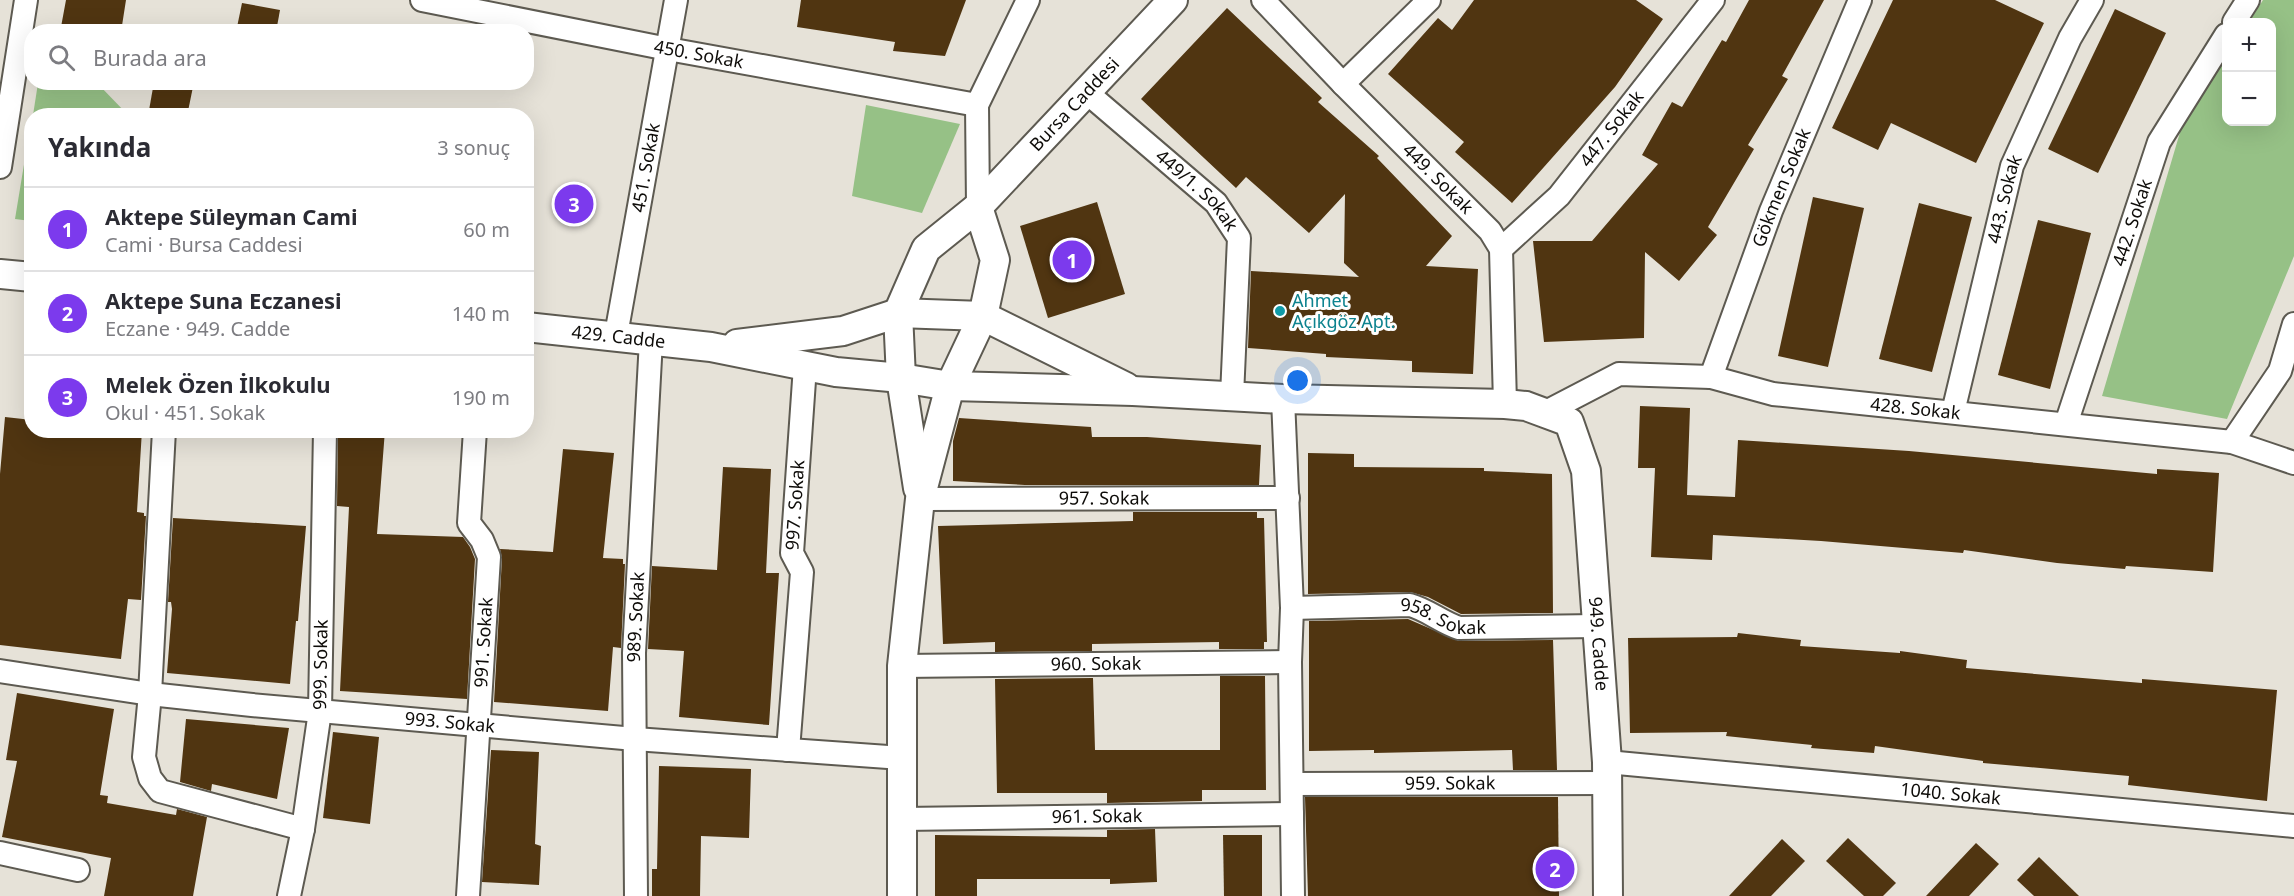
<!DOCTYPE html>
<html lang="tr">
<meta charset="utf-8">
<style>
:root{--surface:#fff;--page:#f2f2f3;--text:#2b2b33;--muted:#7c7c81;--line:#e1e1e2;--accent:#7c3aed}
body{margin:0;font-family:"Noto Sans",sans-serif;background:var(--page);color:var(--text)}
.controls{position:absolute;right:18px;top:18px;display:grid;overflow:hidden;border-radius:12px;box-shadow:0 6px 24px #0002}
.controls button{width:54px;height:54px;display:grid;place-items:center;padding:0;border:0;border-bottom:2px solid var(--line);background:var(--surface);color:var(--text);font:30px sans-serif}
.you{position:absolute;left:1298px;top:381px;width:21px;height:21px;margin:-15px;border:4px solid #fff;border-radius:50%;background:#1a73e8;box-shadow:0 0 0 9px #1a73e833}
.badge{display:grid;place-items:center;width:39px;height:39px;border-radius:50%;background:var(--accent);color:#fff;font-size:20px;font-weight:700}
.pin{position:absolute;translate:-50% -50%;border:3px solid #fff;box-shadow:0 2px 6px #0006}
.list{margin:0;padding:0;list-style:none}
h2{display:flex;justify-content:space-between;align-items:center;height:78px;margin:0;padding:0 24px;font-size:26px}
h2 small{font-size:20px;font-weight:400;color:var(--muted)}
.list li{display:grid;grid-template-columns:39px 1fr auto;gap:18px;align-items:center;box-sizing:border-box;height:84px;padding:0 24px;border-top:2px solid var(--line)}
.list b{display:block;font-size:22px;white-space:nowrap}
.list p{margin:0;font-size:20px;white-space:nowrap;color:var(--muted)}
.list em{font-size:20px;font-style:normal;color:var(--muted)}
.icon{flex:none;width:33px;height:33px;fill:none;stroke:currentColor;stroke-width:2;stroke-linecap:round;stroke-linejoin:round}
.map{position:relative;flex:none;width:2294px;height:896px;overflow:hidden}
.search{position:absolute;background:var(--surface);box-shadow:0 6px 24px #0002;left:24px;top:24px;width:510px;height:66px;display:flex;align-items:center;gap:15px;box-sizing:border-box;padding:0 21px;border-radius:24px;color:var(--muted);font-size:22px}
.panel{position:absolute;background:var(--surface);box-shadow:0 6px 24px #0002;left:24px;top:108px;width:510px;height:330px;border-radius:24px}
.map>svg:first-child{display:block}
.green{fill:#96c186}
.building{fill:#503511}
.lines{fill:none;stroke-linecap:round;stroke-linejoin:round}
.minor-casing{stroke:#5d5a51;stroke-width:26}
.tertiary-casing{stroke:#5d5a51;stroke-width:32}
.minor{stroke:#fff;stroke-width:22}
.tertiary{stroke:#fff;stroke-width:28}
.culture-dot{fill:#0f9aa8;stroke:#fff;stroke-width:2}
.labels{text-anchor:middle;stroke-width:6;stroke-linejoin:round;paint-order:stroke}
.street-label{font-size:18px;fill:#0e0c09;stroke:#fff}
.culture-label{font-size:18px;fill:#0d838f;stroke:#fff;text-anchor:start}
</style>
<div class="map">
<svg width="2294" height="896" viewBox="0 0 2294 896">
<rect width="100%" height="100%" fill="#e6e2d8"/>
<g class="green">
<path d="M2263,0H2294V256L2227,419L2102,396L2181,129L2226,58V122H2272V22H2249Z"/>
<path d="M38,83H97L128,115H33Z"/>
<path d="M866,105L960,124L922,213L852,196Z"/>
<path d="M31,122L32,221H31L15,219Z"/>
</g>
<g class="building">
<path d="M66,0H126L121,32H71L72,29L61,27Z"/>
<path d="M801,0H966L945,56L893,51L895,42L797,27Z"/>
<path d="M1474,0H1636L1663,19L1615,87L1512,203L1455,152L1464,142L1388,74L1438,18L1452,30Z"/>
<path d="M1749,0H1824L1782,76L1788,79L1748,145L1754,149L1708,227L1717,235L1679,281L1645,252L1644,338L1544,342L1533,241H1592L1658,164L1642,155L1672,102L1682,107L1722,40L1726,42Z"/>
<path d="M1893,0H1995L2044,23L1976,163L1891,123L1878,150L1832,128Z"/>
<path d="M242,3L280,10L276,32H236Z"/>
<path d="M1227,8L1322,98L1318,102L1379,156L1377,158L1452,236L1426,266L1478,269L1473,374L1412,372V361L1326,357V354L1248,348L1251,271L1359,277L1344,263L1345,194L1309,233L1246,177L1236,188L1141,99Z"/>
<path d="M2115,9L2166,33L2098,173L2048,149Z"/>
<path d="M154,82H194L187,116H148Z"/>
<path d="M1813,197L1864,208L1828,367L1778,356Z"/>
<path d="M1097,202L1125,294L1048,318L1020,226Z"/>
<path d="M1919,203L1972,217L1932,372L1879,359Z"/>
<path d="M2038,220L2091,233L2050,389L1998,375Z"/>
<path d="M1640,406L1690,408L1687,495L1735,497L1738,440L1909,451L2157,474V469L2219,473L2213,572L2126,566L2125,569L2057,563L1964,550L1963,553L1821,541L1713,535L1712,560L1651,557L1655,468H1638Z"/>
<path d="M5,417L32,420V430H142L137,512L144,513V516H146L141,600L128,599L121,659L0,645V474Z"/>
<path d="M959,418L1091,427L1092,437H1147L1261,445L1259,485H1025L953,481V441Z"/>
<path d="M338,430H385L377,534L463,537L470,547L475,559L467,699L340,691L349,507L337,506Z"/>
<path d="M563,449L614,453L603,558L623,559V564H625L621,648L613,647L608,711L494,702L502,558L500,549L553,552Z"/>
<path d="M1308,453L1354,454V467L1484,468V471L1552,474L1553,613L1461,614L1428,597L1410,592L1308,594Z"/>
<path d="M723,467L771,469L766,573H779L769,725L679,717L684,651L648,649L652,566L717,570Z"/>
<path d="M1133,512H1257V518H1264L1267,642H1264V649H1219V642L1092,644V651L995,652V642L943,644L938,526L1133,521Z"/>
<path d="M173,518L306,526L298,621H296L290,684L167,673L172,609L171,602H168Z"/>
<path d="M1408,619L1459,641L1553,640L1557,770H1513L1512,750L1374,753V750L1309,751V621Z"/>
<path d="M1738,633L1801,640L1800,646L1900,653V651L1967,660L1966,668L2142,683V679L2277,690L2267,801L2128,785L2129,776L1983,763V761L1875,746L1874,753L1811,748L1812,745L1726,736L1727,732L1630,733L1628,638L1737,637Z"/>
<path d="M1220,676H1265L1266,790H1202V801L1107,803V793H997L995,679L1093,678L1095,750H1220Z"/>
<path d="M17,693L114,709L100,795L108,796L107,803L176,815L177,809L207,817L193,896H104L111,858L2,837L17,761L6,760Z"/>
<path d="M186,719L289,728L277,799L212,784L211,791L180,782Z"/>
<path d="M333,732L379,737L370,824L323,818Z"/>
<path d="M491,750L539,752L535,844L541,846L539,885L482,882Z"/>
<path d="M659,766L751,769L749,838L701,836L700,896H652V869H657Z"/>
<path d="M1305,797H1558L1559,896H1308Z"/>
<path d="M1155,829L1157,882L1110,884V879H977V896H935V835L1107,837V830Z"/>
<path d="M1223,835H1262V896H1224Z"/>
<path d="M1848,838L1896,883L1883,896H1864L1826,861Z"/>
<path d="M1782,839L1805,861L1771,896H1729Z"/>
<path d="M1976,843L1999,864L1969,896H1926Z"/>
<path d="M2039,857L2079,896H2034L2017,880Z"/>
</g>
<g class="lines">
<g class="minor-casing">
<g id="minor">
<path id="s1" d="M422,0L668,49L977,105"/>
<path id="s2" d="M1263,0L1343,84L1490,231L1501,249L1505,404"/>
<path d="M2234,22L2248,0"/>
<path d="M1343,84L1429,0"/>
<path id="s3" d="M1085,91L1216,203L1239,238L1232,396"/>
<path d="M0,167L26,0"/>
<path d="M978,207L977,105L1028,0"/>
<path id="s4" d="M1501,249L1559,196L1713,0"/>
<path id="s5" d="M616,335L676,0"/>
<path id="s6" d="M1711,377L1771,211L1860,0"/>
<path d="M1283,399L1292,608L1290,662L1293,896"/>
<path id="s7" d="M1953,412L2012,166L2070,38L2092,0"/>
<path id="s8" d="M1544,413L1619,374L1711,377L1773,394L2232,442L2294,463"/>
<path id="s9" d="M2066,424L2159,142L2226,35"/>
<path d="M164,430L150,694L144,757L150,778L160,791L303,829"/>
<path d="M2232,442L2280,371L2294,324"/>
<path id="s10" d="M920,499L1288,498"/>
<path id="s11" d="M1292,608L1410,605C1428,610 1441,622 1459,628L1597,626"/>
<path id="s12" d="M902,666L1290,662"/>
<path id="s13" d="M0,671L150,694L252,705L635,739L902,758"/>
<path id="s14" d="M788,750L802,572L792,553L805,366"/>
<path id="s15" d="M1607,762L2294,826"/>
<path id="s16" d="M1292,784L1607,783"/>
<path id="s17" d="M902,819L1292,814"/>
<path d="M0,853L78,870"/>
<path id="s18" d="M289,896L303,829L320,711L325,430"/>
<path id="s19" d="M468,896L489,557L482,540L469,523L475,430"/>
<path id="s20" d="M636,896L634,653L651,340"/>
</g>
</g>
<g class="tertiary-casing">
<g id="tertiary">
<path d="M0,274L32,277"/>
<path id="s21" d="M526,327L711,347L836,372L901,378L950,386L1133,391L1283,399L1505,404L1526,406L1569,422L1586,471L1607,762L1608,896"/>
<path d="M737,344L843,331L898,313L983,316L1126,387"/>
<path id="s22" d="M918,488L901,378L898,313L926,249L978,207L1173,0"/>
<path d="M902,896V666L920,499L950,386L983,316L995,260L978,207"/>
</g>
</g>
<use href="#minor" class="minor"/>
<use href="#tertiary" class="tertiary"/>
</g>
<circle class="culture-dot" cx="1280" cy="311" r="6"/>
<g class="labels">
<g class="street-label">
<text dy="6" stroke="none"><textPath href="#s1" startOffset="282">450. Sokak</textPath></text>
<text dy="6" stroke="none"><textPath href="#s22" startOffset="454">Bursa Caddesi</textPath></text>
<text dy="6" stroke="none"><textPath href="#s4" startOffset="164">447. Sokak</textPath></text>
<text dy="6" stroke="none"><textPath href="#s5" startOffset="170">451. Sokak</textPath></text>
<text dy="6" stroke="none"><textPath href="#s2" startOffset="250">449. Sokak</textPath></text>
<text dy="6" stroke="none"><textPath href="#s6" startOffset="202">Gökmen Sokak</textPath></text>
<text dy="6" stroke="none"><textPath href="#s3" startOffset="150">449/1. Sokak</textPath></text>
<text dy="6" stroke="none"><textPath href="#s7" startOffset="219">443. Sokak</textPath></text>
<text dy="6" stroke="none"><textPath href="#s9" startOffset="212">442. Sokak</textPath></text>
<text dy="6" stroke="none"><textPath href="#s21" startOffset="93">429. Cadde</textPath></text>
<text dy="6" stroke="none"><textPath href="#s8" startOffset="384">428. Sokak</textPath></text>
<text dy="6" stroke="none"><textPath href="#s10" startOffset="184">957. Sokak</textPath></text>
<text dy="6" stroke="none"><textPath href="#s14" startOffset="248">997. Sokak</textPath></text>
<text dy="6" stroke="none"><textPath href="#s11" startOffset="154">958. Sokak</textPath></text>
<text dy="6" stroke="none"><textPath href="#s20" startOffset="279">989. Sokak</textPath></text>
<text dy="6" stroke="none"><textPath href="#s19" startOffset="254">991. Sokak</textPath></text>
<text dy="6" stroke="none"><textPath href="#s21" startOffset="1276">949. Cadde</textPath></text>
<text dy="6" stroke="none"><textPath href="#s18" startOffset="234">999. Sokak</textPath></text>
<text dy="6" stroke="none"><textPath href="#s12" startOffset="194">960. Sokak</textPath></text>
<text dy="6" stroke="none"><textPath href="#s13" startOffset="453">993. Sokak</textPath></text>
<text dy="6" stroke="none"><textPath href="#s16" startOffset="158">959. Sokak</textPath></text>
<text dy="6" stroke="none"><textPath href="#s15" startOffset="345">1040. Sokak</textPath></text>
<text dy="6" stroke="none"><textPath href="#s17" startOffset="195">961. Sokak</textPath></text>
</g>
<g class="culture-label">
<text x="1292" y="307">Ahmet<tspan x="1292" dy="21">Açıkgöz Apt.</tspan></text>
</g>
</g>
</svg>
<div class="controls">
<button>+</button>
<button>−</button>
</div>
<div class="you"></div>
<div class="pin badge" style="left:1072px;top:260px">1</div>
<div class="pin badge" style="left:1555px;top:869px">2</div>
<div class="pin badge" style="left:574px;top:204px">3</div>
<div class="search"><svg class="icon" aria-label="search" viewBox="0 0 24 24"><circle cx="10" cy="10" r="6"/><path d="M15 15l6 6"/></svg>Burada ara</div>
<section class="panel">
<h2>Yakında<small>3 sonuç</small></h2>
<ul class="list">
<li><span class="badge">1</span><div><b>Aktepe Süleyman Cami</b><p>Cami · Bursa Caddesi</p></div><em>60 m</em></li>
<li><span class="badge">2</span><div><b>Aktepe Suna Eczanesi</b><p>Eczane · 949. Cadde</p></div><em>140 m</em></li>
<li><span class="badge">3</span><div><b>Melek Özen İlkokulu</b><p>Okul · 451. Sokak</p></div><em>190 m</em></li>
</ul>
</section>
</div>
